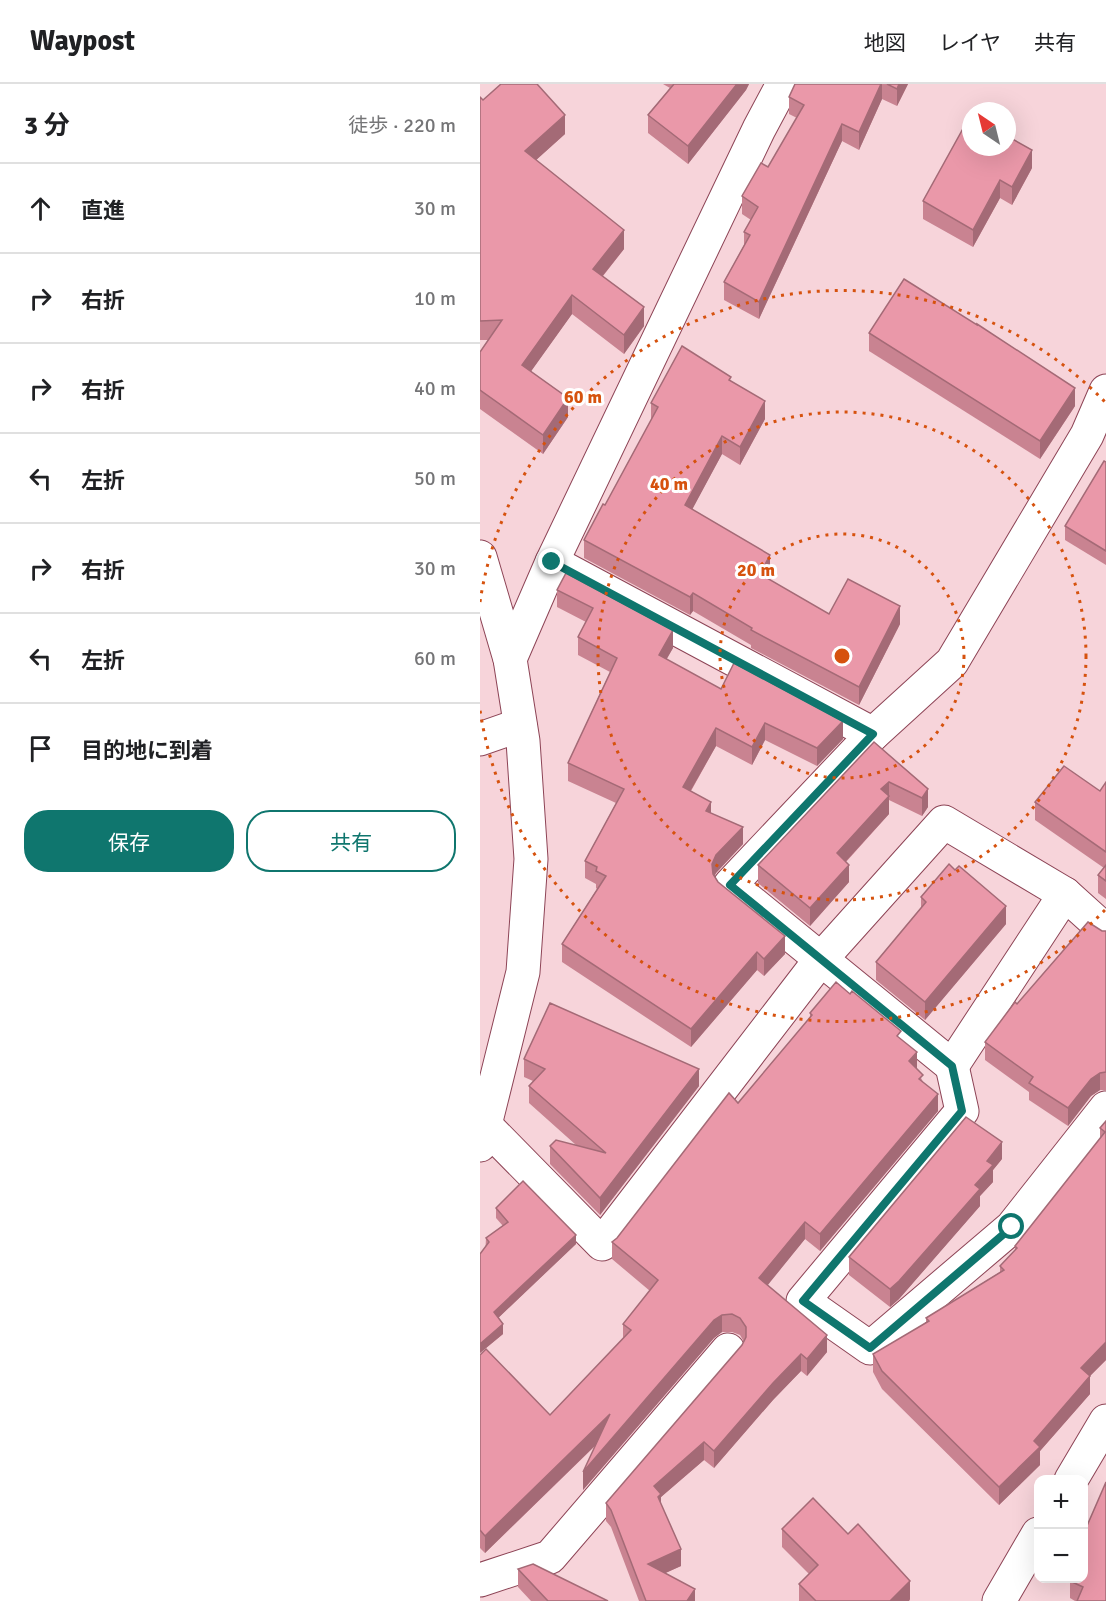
<!DOCTYPE html>
<html lang="ja">
<meta charset="utf-8">
<style>
:root{--surface:#fff;--page:#f2f2f2;--text:#202124;--muted:#757577;--line:#e0e0e0;--accent:#0f766e}
body{margin:0;font-family:Signika,"Noto Sans JP",sans-serif;background:var(--page);color:var(--text)}
.controls{position:absolute;right:18px;bottom:18px;display:grid;overflow:hidden;border-radius:12px;box-shadow:0 6px 24px #0002}
.controls button{width:54px;height:54px;display:grid;place-items:center;padding:0;border:0;border-bottom:2px solid var(--line);background:var(--surface);color:var(--text);font:30px sans-serif}
.compass{position:absolute;left:482px;top:18px;width:54px;height:54px;border-radius:50%;background:var(--surface);box-shadow:0 6px 24px #0002;rotate:325deg}
.stop{position:absolute;width:18px;height:18px;margin:-14px;border:4px solid #0f766e;border-radius:50%;background:#fff}
.stop.end{background:#0f766e;border-color:#fff;box-shadow:0 2px 6px #0008}
.list{margin:0;padding:0;list-style:none}
h2{display:flex;justify-content:space-between;align-items:center;height:78px;margin:0;padding:0 24px;font-size:26px}
h2 small{font-size:20px;font-weight:400;color:var(--muted)}
.list li{display:grid;grid-template-columns:39px 1fr auto;gap:18px;align-items:center;box-sizing:border-box;height:90px;padding:0 24px;border-top:2px solid var(--line)}
.list b{display:block;font-size:22px;white-space:nowrap}
.list em{font-size:20px;font-style:normal;color:var(--muted)}
.actions{display:flex;gap:12px;padding:18px 24px}
.actions a{flex:1;padding:14px 0;border:2px solid var(--accent);border-radius:24px;text-align:center;font-size:21px;color:var(--accent)}
.actions .main{background:var(--accent);color:#fff}
.icon{flex:none;width:33px;height:33px;fill:none;stroke:currentColor;stroke-width:2;stroke-linecap:round;stroke-linejoin:round}
.map{position:relative;flex:none;width:626px;height:1517px;overflow:hidden}
header{display:flex;align-items:center;gap:36px;box-sizing:border-box;height:84px;padding:0 30px;background:var(--surface);border-bottom:2px solid var(--line)}
header strong{font-size:28px}
nav{display:flex;gap:33px;margin-inline-start:auto;font-size:21px}
main{display:flex}
aside{flex:1;background:var(--surface)}
.map>svg:first-child{display:block}
.lines{fill:none;stroke-linecap:round;stroke-linejoin:round}
.street-casing{stroke:#8d4456;stroke-width:35}
.secondary-casing{stroke:#8d4456;stroke-width:35}
.street{stroke:#fff;stroke-width:33}
.secondary{stroke:#fff;stroke-width:33}
.wall{fill:#c98391}
.shaded-wall{fill:#a46a76}
.building{fill:#ea98a9;stroke:#a46a76;stroke-width:1.5}
.route{stroke:#0f766e;stroke-width:8}
.ring{fill:none;stroke:#d6520e;stroke-width:3;stroke-dasharray:3 6}
.centre{fill:#d6520e;stroke:#fff;stroke-width:3}
.ring-label{font-size:18px;text-anchor:middle;font-weight:bold;fill:#d6520e;stroke:#fff;stroke-width:6;stroke-linejoin:round;paint-order:stroke}
</style>
<header>
<strong>Waypost</strong>
<nav><a>地図</a><a>レイヤ</a><a>共有</a></nav>
</header>
<main>
<aside>
<h2>3 分<small>徒歩 · 220 m</small></h2>
<ul class="list">
<li><svg class="icon" aria-label="ahead" viewBox="0 0 24 24"><path d="M12 20V5M6 11l6-6 6 6"/></svg><div><b>直進</b></div><em>30 m</em></li>
<li><svg class="icon" aria-label="right" viewBox="0 0 24 24"><path d="M7 20v-9h11M14 6l5 5-5 5"/></svg><div><b>右折</b></div><em>10 m</em></li>
<li><svg class="icon" aria-label="right" viewBox="0 0 24 24"><path d="M7 20v-9h11M14 6l5 5-5 5"/></svg><div><b>右折</b></div><em>40 m</em></li>
<li><svg class="icon" aria-label="left" viewBox="0 0 24 24"><path d="M17 20v-9H6M10 6l-5 5 5 5"/></svg><div><b>左折</b></div><em>50 m</em></li>
<li><svg class="icon" aria-label="right" viewBox="0 0 24 24"><path d="M7 20v-9h11M14 6l5 5-5 5"/></svg><div><b>右折</b></div><em>30 m</em></li>
<li><svg class="icon" aria-label="left" viewBox="0 0 24 24"><path d="M17 20v-9H6M10 6l-5 5 5 5"/></svg><div><b>左折</b></div><em>60 m</em></li>
<li><svg class="icon" aria-label="arrive" viewBox="0 0 24 24"><path d="M6 21V4h12l-3 4 3 4H6"/></svg><div><b>目的地に到着</b></div></li>
</ul>
<div class="actions"><a class="main">保存</a><a>共有</a></div>
</aside>
<div class="map">
<svg width="626" height="1517" viewBox="0 0 626 1517">
<rect width="100%" height="100%" fill="#f7d4da"/>
<g class="lines">
<g class="street-casing">
<g id="street">
<path d="M626,307L607,351L472,578L393,650L250,801L472,982L585,810L626,847"/>
<path d="M72,478L393,650"/>
<path d="M30,575L72,478L279,45L303,0"/>
<path d="M0,655L40,641"/>
<path d="M472,982L482,1027L323,1217L390,1264L532,1143L626,1024"/>
<path d="M5,1041L122,1160L341,875L464,738L585,810"/>
<path d="M591,1396L626,1337"/>
<path d="M0,1496L70,1473L248,1266"/>
<path d="M519,1517L558,1450"/>
</g>
</g>
<g class="secondary-casing">
<path id="secondary" d="M0,473L30,575L43,657L51,775L43,888L0,1061"/>
</g>
<use href="#street" class="street"/>
<use href="#secondary" class="secondary"/>
</g>
<g class="wall">
<path d="M183,0H269L266,6L208,80L168,49V31L190,4Z"/>
<path d="M315,0H428L417,22L402,15L379,66L362,57L279,235L244,216V198L264,161V148L271,136L262,130V112L288,83L317,34L309,30V13Z"/>
<path d="M0,13L3,16L85,50L56,76L144,165L123,192L164,242L144,270L92,230L51,287L88,333L63,370L0,325V268L8,256H0Z"/>
<path d="M552,84L532,121L520,114L493,163L443,135V117Z"/>
<path d="M389,249L595,322L560,375L389,267Z"/>
<path d="M251,297L285,335L260,381L242,370L212,425L290,489L287,494L349,530L420,540L379,621L271,564V561L213,527L210,531L104,474V456L125,421L171,336V319Z"/>
<path d="M626,378V481L585,456V442Z"/>
<path d="M77,506L193,564L186,575L241,605L363,655L337,682L285,656L272,681L236,662L211,707L231,729L263,760L236,789L234,792L238,798L305,870L284,892L277,886L211,963L82,878V860L117,805L116,804V800L105,794V777L136,719L88,697V679L130,588L98,571V553L106,538L77,523Z"/>
<path d="M394,658L448,705V723L442,732L409,716V730L366,778L369,798L330,842L278,799V781Z"/>
<path d="M626,698V815L618,809V791L624,784L555,736V718L620,707Z"/>
<path d="M441,813L526,840L445,936L396,896V878L441,824Z"/>
<path d="M622,847H626V1006H620L611,1012L588,1042L549,1016V1008L505,976V958L537,920Z"/>
<path d="M330,929L421,955L458,1027L340,1167L325,1155L287,1201L347,1268L327,1292L321,1287L293,1316L234,1384L224,1376L181,1413V1421L201,1482L185,1489L215,1517H159L131,1443L126,1437V1419L262,1261L264,1258L260,1251L252,1248H242L234,1254L103,1406L116,1361L5,1469L0,1464V1271L70,1331L143,1255V1240L170,1207L132,1175V1158L137,1154L258,1019L330,934Z"/>
<path d="M44,975L219,1002L120,1131L70,1080V1062L96,1061L49,1019V1002L53,997L44,993Z"/>
<path d="M626,1037V1276L610,1292V1310L560,1367V1381L519,1421L402,1305L393,1288V1270L446,1239V1234L520,1188V1182L535,1167V1162L620,1055V1044Z"/>
<path d="M522,1075L513,1086V1098L500,1112V1122L419,1215L410,1223L369,1191V1173Z"/>
<path d="M16,1124L96,1160L18,1234L23,1250L0,1269L6,1154L23,1142L16,1134Z"/>
<path d="M302,1445L430,1515L429,1517H319V1500L329,1490L302,1463Z"/>
<path d="M38,1485L128,1517H51L38,1503Z"/>
<path d="M603,1494L626,1517H595L590,1514V1497Z"/>
</g>
<g class="shaded-wall">
<path d="M257,0H269L266,6L208,80V62Z"/>
<path d="M401,0H402V15L379,66V48Z"/>
<path d="M419,0H428L417,22V5Z"/>
<path d="M85,31V50L45,86V67Z"/>
<path d="M362,40V57L279,235V218Z"/>
<path d="M552,66V84L532,121V103Z"/>
<path d="M520,96V114L493,163V146Z"/>
<path d="M144,146V165L113,204V185Z"/>
<path d="M92,211V230L42,300V281Z"/>
<path d="M164,223V242L144,270V251Z"/>
<path d="M595,304V322L560,375V357Z"/>
<path d="M88,314V333L63,370V351Z"/>
<path d="M285,317V335L260,381V363Z"/>
<path d="M242,352V370L205,439V421Z"/>
<path d="M290,471V489L280,508V490Z"/>
<path d="M213,509V527L210,531V513Z"/>
<path d="M420,522V540L379,621V603Z"/>
<path d="M193,546V564L179,589V571Z"/>
<path d="M363,637V655L337,682V664Z"/>
<path d="M285,639V656L272,681V663Z"/>
<path d="M236,644V662L203,720V703Z"/>
<path d="M409,698V730L357,787V769L401,705Z"/>
<path d="M448,705V723L442,732V714Z"/>
<path d="M231,718V735L226,727Z"/>
<path d="M263,743V760L236,789L232,798V780L236,771Z"/>
<path d="M369,781V798L330,842V824Z"/>
<path d="M526,822V840L445,936V918Z"/>
<path d="M305,852V870L284,892V875Z"/>
<path d="M277,868V886L211,963V945Z"/>
<path d="M437,968V986L429,977Z"/>
<path d="M219,985V1002L120,1131V1114Z"/>
<path d="M620,989V1006L611,1012L588,1042V1024L611,995Z"/>
<path d="M458,1010V1027L340,1167V1150Z"/>
<path d="M522,1058V1075L513,1086V1098L500,1112V1122L419,1215L410,1223V1205L495,1101L507,1077Z"/>
<path d="M325,1138V1155L279,1212V1194Z"/>
<path d="M96,1151V1160L14,1238V1228Z"/>
<path d="M242,1231V1248L234,1254L103,1406V1388L234,1236Z"/>
<path d="M23,1240V1250L0,1269V1260Z"/>
<path d="M347,1251V1268L327,1292V1275Z"/>
<path d="M626,1258V1276L610,1292V1310L560,1367V1381L519,1421V1403L554,1357L601,1284Z"/>
<path d="M321,1270V1287L293,1316L234,1384V1367L293,1299Z"/>
<path d="M130,1330V1347L5,1469V1452Z"/>
<path d="M224,1358V1376L181,1413V1427L174,1402Z"/>
<path d="M201,1465V1482L168,1497V1480Z"/>
<path d="M430,1497V1515L429,1517H410Z"/>
<path d="M215,1505V1517H207Z"/>
</g>
<g class="building">
<path d="M21,0H57L85,31L45,67L144,146L113,185L164,223L144,251L92,211L42,281L88,314L63,351L0,306V268L22,236L0,237V13L3,16Z"/>
<path d="M194,0H257L208,62L168,31Z"/>
<path d="M315,0H401L379,48L362,40L279,218L244,198L270,151L264,148L278,123L262,112L281,79L288,83L324,21L309,13Z"/>
<path d="M407,0H419L417,5Z"/>
<path d="M490,32H491V63H527V52L552,66L532,103L520,96L493,146L443,117Z"/>
<path d="M424,195L497,241V240L595,304L560,357L389,249Z"/>
<path d="M202,262L251,293L249,296L285,317L260,363L242,352L205,421L290,471L280,490L349,530L368,495L420,522L379,603L271,546L272,544L213,509L210,513L104,456L123,420L125,421L178,323L171,319Z"/>
<path d="M624,377L626,378V467L585,442Z"/>
<path d="M86,489L193,546L179,571L241,605L254,579L363,637L337,664L285,639L272,663L236,644L203,703L231,718L226,727L263,743L236,771L232,780L233,790L238,798L305,852L284,875L277,868L211,945L82,860L126,792L116,787L117,783L105,777L144,705L88,679L137,574L98,553L113,524L77,506Z"/>
<path d="M394,658L448,705L442,714L409,698L401,705L409,712L357,769L369,781L330,824L278,781Z"/>
<path d="M584,682L620,707L626,698V768L555,718Z"/>
<path d="M469,780L475,786L479,782L526,822L445,918L396,878L446,818L441,813Z"/>
<path d="M626,781V797L618,791Z"/>
<path d="M608,838L622,847H626V988L620,989L611,995L588,1024L549,999L553,993L505,958L535,918L537,920Z"/>
<path d="M356,898L370,910L372,907L421,947L417,952L437,968L429,977L443,991L439,995L458,1010L340,1150L325,1138L279,1194L347,1251L327,1275L321,1270L293,1299L234,1367L224,1358L174,1402L181,1410L178,1413L201,1465L168,1480L215,1505L207,1517H166L131,1426L126,1419L262,1261L266,1253V1243L260,1234L252,1230L242,1231L234,1236L103,1388L130,1330L5,1452L0,1446V1271L6,1265L70,1331L151,1246L143,1240L178,1196L132,1158L137,1154L249,1009L258,1019L332,931L330,929Z"/>
<path d="M70,919L219,985L120,1114L70,1062L76,1056L126,1069L49,1002L65,985L44,975Z"/>
<path d="M486,1033L522,1058L507,1077L513,1081L495,1101L500,1105L419,1197L410,1205L369,1173Z"/>
<path d="M626,1037V1258L601,1284L610,1292L554,1357L560,1363L519,1403L402,1287L393,1270L449,1237L446,1234L524,1186L520,1182L537,1164L535,1162L625,1048L620,1044Z"/>
<path d="M43,1097L96,1151L14,1228L23,1240L0,1260V1170L9,1158L6,1154L28,1138L16,1124Z"/>
<path d="M626,1398V1517H597L603,1503L590,1497L591,1494H603V1451Z"/>
<path d="M333,1414L368,1450L378,1440L430,1497L410,1517H336L319,1500L338,1481L302,1445Z"/>
<path d="M53,1480L128,1517H68L38,1485Z"/>
</g>
<g class="lines">
<path class="route" d="M72,478L393,650L250,801L472,982L482,1027L323,1217L390,1264L532,1143"/>
</g>
<g class="ring">
<circle cx="362" cy="572" r="122"/>
<circle cx="362" cy="572" r="244"/>
<path d="M625 826A366 366 0 0 1 0 626M0 518A366 366 0 0 1 625 318"/>
</g>
<circle cx="362" cy="572" r="9" class="centre"/>
<g class="ring-label">
<text x="103" y="319">60 m</text>
<text x="189" y="406">40 m</text>
<text x="276" y="492">20 m</text>
</g>
</svg>
<div class="controls">
<button>+</button>
<button>−</button>
</div>
<svg class="compass" viewBox="-18 -18 36 36"><path d="M0-13l5 13h-10z" fill="#e53935"/><path d="M0 13l5-13h-10z" fill="#757577"/></svg>
<div class="stop" style="left:532px;top:1143px"></div>
<div class="stop end" style="left:72px;top:478px"></div>
</div>
</main>
